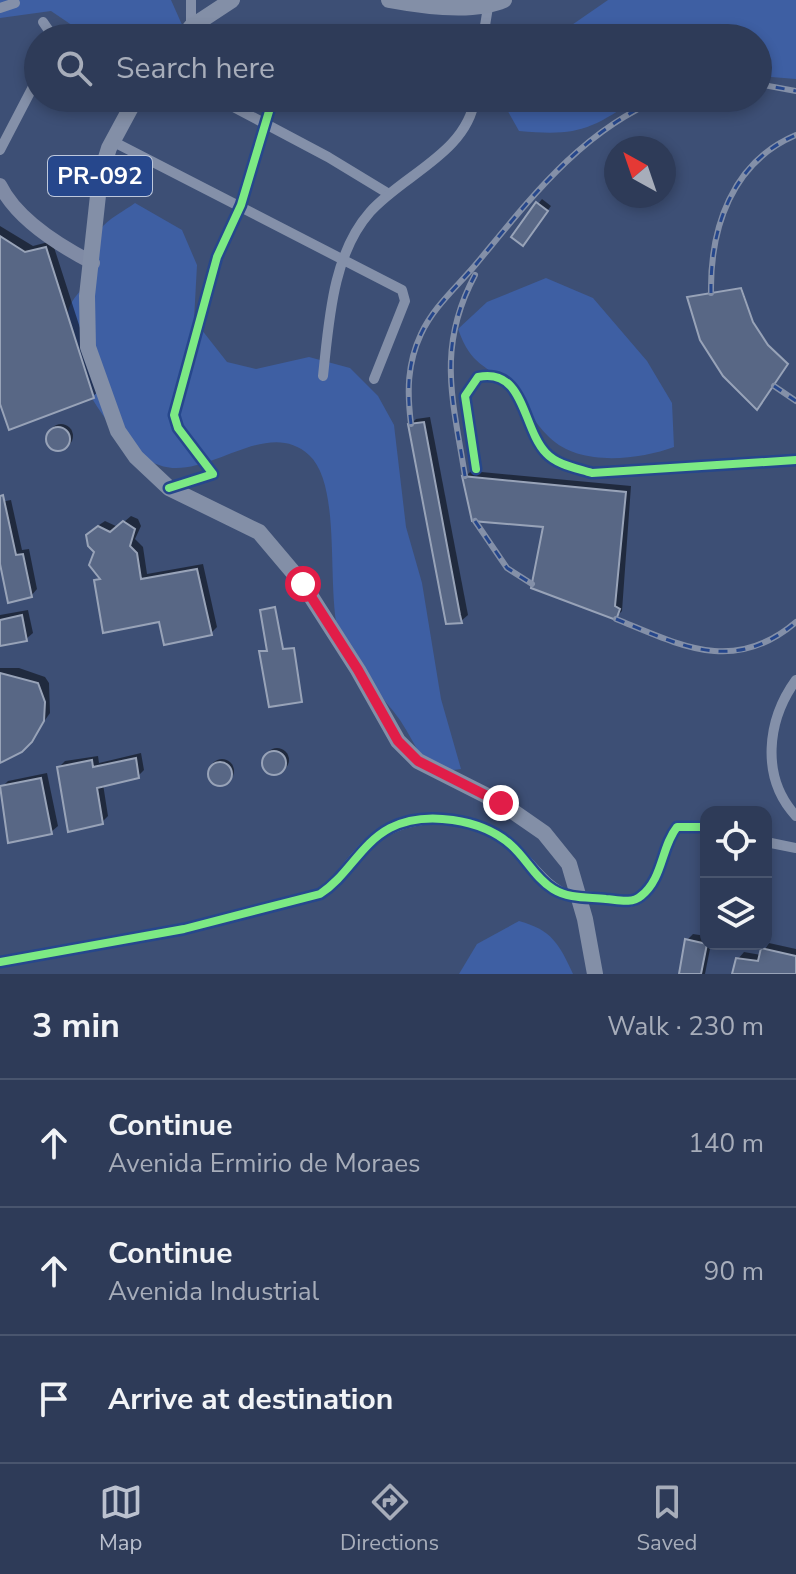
<!DOCTYPE html>
<meta charset="utf-8">
<style>
:root{--surface:#2e3b58;--page:#36425e;--text:#f1f3f6;--muted:#a7adba;--line:#49556e;--accent:#bbc1cf}
body{margin:0;font-family:"Nunito Sans",sans-serif;background:var(--page);color:var(--text)}
.controls{position:absolute;right:24px;bottom:24px;display:grid;overflow:hidden;border-radius:16px;box-shadow:0 4px 12px #0003}
.controls button{width:72px;height:72px;display:grid;place-items:center;padding:0;border:0;border-bottom:2px solid var(--line);background:var(--surface);color:var(--text);font:40px sans-serif}
.compass{position:absolute;left:604px;top:136px;width:72px;height:72px;border-radius:50%;background:var(--surface);box-shadow:0 4px 12px #0003;rotate:320deg}
.stop{position:absolute;width:24px;height:24px;margin:-18px;border:6px solid #e11d48;border-radius:50%;background:#fff}
.stop.end{background:#e11d48;border-color:#fff;box-shadow:0 2px 8px #0008}
.list{margin:0;padding:0;list-style:none}
h2{display:flex;justify-content:space-between;align-items:center;height:104px;margin:0;padding:0 32px;font-size:34px}
h2 small{font-size:26px;font-weight:400;color:var(--muted)}
.list li{display:grid;grid-template-columns:52px 1fr auto;gap:24px;align-items:center;box-sizing:border-box;height:128px;padding:0 32px;border-top:2px solid var(--line)}
.list b{display:block;font-size:30px;white-space:nowrap}
.list p{margin:0;font-size:26px;white-space:nowrap;color:var(--muted)}
.list em{font-size:26px;font-style:normal;color:var(--muted)}
.icon{flex:none;width:44px;height:44px;fill:none;stroke:currentColor;stroke-width:2;stroke-linecap:round;stroke-linejoin:round}
.map{position:relative;flex:none;width:796px;height:974px;overflow:hidden}
.search{position:absolute;background:var(--surface);box-shadow:0 4px 12px #0003;left:24px;right:24px;top:24px;height:88px;display:flex;align-items:center;gap:20px;box-sizing:border-box;padding:0 28px;border-radius:44px;color:var(--muted);font-size:30px}
.sheet{height:488px;background:var(--surface)}
nav{display:flex;justify-content:space-around;align-items:center;box-sizing:border-box;height:112px;border-top:2px solid var(--line);background:var(--surface);font-size:22px;color:var(--muted)}
nav a{display:grid;justify-items:center;gap:4px}
nav .on{color:var(--accent)}
.map>svg:first-child{display:block}
.green{fill:#3e5fa3}
.shadow{fill:#0007}
.building{fill:#586785;stroke:#98a3b8;stroke-width:2}
.lines{fill:none;stroke-linecap:round;stroke-linejoin:round}
.minor{stroke:#8490a9;stroke-width:10}
.secondary{stroke:#808ba5;stroke-width:14}
.primary{stroke:#838fa7;stroke-width:16}
.rail-casing{stroke:#8490a8;stroke-width:6}
.rail{stroke:#26478c;stroke-width:3;stroke-dasharray:9;stroke-linecap:butt}
.minor-bridge{stroke:#8490a9;stroke-width:10}
.cycleway-casing{stroke:#26478c;stroke-width:13}
.cycleway{stroke:#7ce984;stroke-width:8}
.route{stroke:#e11d48;stroke-width:10}
.labels{text-anchor:middle;stroke-width:8;stroke-linejoin:round;paint-order:stroke}
.shield{fill:#26478c;stroke:#bec8dc;stroke-width:2}
.shield-label{font-size:24px;font-weight:bold;fill:#fff}
</style>
<div class="map">
<svg width="796" height="974" viewBox="0 0 796 974">
<rect width="100%" height="100%" fill="#3d4f75"/>
<g class="green">
<path d="M0,0H171L183,27L174,38H91L51,11L0,18Z"/>
<path d="M608,0H796V79L758,76V38H553Z"/>
<path d="M509,98H637C590,131 576,136 519,131L506,108Z"/>
<path d="M135,203L182,230L197,265L194,320L227,362L256,369L309,357L350,368L378,396L394,425L406,527L422,583L441,699L461,769L430,773C420,755 411,737 400,720C386,699 348,664 341,643C324,596 344,487 309,455C266,415 206,483 159,465C114,448 59,360 68,312C70,299 85,288 90,276C96,262 93,241 101,229C107,219 126,210 135,203Z"/>
<path d="M546,278L593,298L647,361L672,403L674,447C638,460 579,467 549,437C534,423 525,403 510,388C485,362 472,368 458,329L487,302Z"/>
<path d="M519,921C552,930 559,944 573,974H459L477,944Z"/>
</g>
<g class="shadow">
<path d="M542,199L551,206L527,238L538,204Z"/>
<path d="M0,226L33,246L52,241L100,390L93,396L0,398Z"/>
<path d="M742,288L753,321L768,344L788,363L757,407L690,297Z"/>
<path d="M430,417L468,615L461,621L410,425L416,419Z"/>
<circle cx="61" cy="436" r="12"/>
<path d="M471,471L631,486L622,611L615,618L546,525L465,477Z"/>
<path d="M11,500L22,550L29,549L37,589L31,596L0,554V502Z"/>
<path d="M131,516L138,519L141,526L135,539L143,547L147,574L203,564L217,627L211,633L161,619L96,581L101,576L96,551L88,540L90,531L105,521L118,527Z"/>
<path d="M28,610L33,633L26,639L0,644V615Z"/>
<path d="M0,668H19L45,677L49,683L50,713L31,740L0,761Z"/>
<circle cx="277" cy="760" r="12"/>
<path d="M141,753L144,770L138,776L103,784L108,816L102,822L59,767L65,761L98,756L99,763Z"/>
<circle cx="222" cy="771" r="12"/>
<path d="M47,773L58,826L51,832L2,787L8,781Z"/>
<path d="M693,934L706,936V944H711L705,974H681L687,940Z"/>
<path d="M769,943L796,949V974H735L738,959L744,952L761,955Z"/>
</g>
<g class="building">
<path d="M536,202L548,211L523,246L511,237Z"/>
<path d="M0,236L25,252L46,247L94,398L9,430L0,404Z"/>
<path d="M741,288L753,322L768,345L788,364L757,410L723,376L700,340L687,297Z"/>
<path d="M424,422L460,615L462,623L446,624L408,424Z"/>
<circle cx="58" cy="439" r="12"/>
<path d="M462,476L626,492L615,606L620,609L616,620L531,588L543,527L472,521Z"/>
<path d="M3,495L16,555L23,554L32,597L8,603L0,564V496Z"/>
<path d="M123,521L135,529L130,546L137,553L141,579L197,569L212,635L164,645L159,622L103,633L94,580L100,579L89,565L94,552L88,546L86,535L98,526L110,532Z"/>
<path d="M275,607L283,649L294,648L302,702L269,707L259,651H267L260,610Z"/>
<path d="M22,615L27,641L0,646V620Z"/>
<path d="M0,673L38,683L45,702L44,721L32,742L22,752L0,763Z"/>
<circle cx="274" cy="763" r="12"/>
<path d="M136,758L139,778L97,788L103,824L68,832L57,767L92,760L93,767Z"/>
<circle cx="220" cy="774" r="12"/>
<path d="M41,778L52,834L8,843L0,786Z"/>
<path d="M685,939L707,944L701,974H679Z"/>
<path d="M761,948L796,956V974H732L736,958L758,961Z"/>
</g>
<g class="lines">
<g class="minor">
<path d="M191,0V27"/>
<path d="M0,8L15,3"/>
<path d="M43,22L54,38"/>
<path d="M483,38L488,7"/>
<path d="M228,104L328,157L389,194"/>
<path d="M112,141L402,290L405,301L374,379"/>
<path d="M0,150L38,77"/>
<path d="M323,376C329,322 332,255 370,212C404,174 467,153 475,98"/>
<path d="M476,469L465,396L478,377C525,367 522,428 546,453C557,465 576,468 592,473L796,460"/>
<path d="M169,488L213,474L178,428L174,415L217,257L241,205L273,98"/>
<path d="M796,680C767,720 760,777 796,816"/>
<path d="M766,842L796,848"/>
<path d="M594,897C605,899 620,903 632,901C661,895 662,846 677,827H706"/>
<path d="M0,962L184,929L320,894C338,882 344,869 358,854C392,812 463,808 505,840C530,858 540,884 570,896"/>
</g>
<path class="secondary" d="M0,185C17,220 60,246 93,263"/>
<g class="primary">
<path d="M389,0C421,6 475,13 504,0"/>
<path d="M182,38L191,27L232,0"/>
<path d="M136,98L109,148L100,177L87,296L88,347L118,431L136,457L169,488L259,532L303,584L358,670L398,741L418,761L501,803L544,833L569,864L585,919L595,974"/>
</g>
<g class="rail-casing">
<g id="rail">
<path d="M758,84L796,91"/>
<path d="M711,293C710,228 732,162 796,135"/>
<path d="M774,386L796,401"/>
<path d="M411,424C407,392 407,364 421,334C434,306 458,286 477,263C530,199 582,130 662,98"/>
<path d="M465,476C453,400 436,348 475,275"/>
<path d="M475,521L507,568L532,584"/>
<path d="M616,619C680,645 734,675 796,622"/>
</g>
</g>
<use href="#rail" class="rail"/>
<path class="minor-bridge" d="M570,896L594,897"/>
<g class="cycleway-casing">
<g id="cycleway">
<path d="M476,469L465,396L478,377C525,367 522,428 546,453C557,465 576,468 592,473L796,460"/>
<path d="M169,488L213,474L178,428L174,415L217,257L241,205L273,98"/>
<path d="M0,962L184,929L320,894C348,876 360,844 390,828C425,810 482,819 511,845C526,858 535,878 553,889C569,899 588,897 606,899C618,900 632,904 641,896C663,879 661,847 677,827H706"/>
</g>
</g>
<use href="#cycleway" class="cycleway"/>
</g>
<g class="lines">
<path class="route" d="M303,584L358,670L398,741L418,761L501,803"/>
</g>
<g class="labels">
<rect class="shield" x="48" y="156" width="104" height="40" rx="6"/>
<g class="shield-label">
<text x="100" y="184">PR-092</text>
</g>
</g>
</svg>
<div class="controls">
<button><svg class="icon" aria-label="locate" viewBox="0 0 24 24"><circle cx="12" cy="12" r="6"/><path d="M12 2v4M12 18v4M2 12h4M18 12h4"/></svg></button>
<button><svg class="icon" aria-label="layers" viewBox="0 0 24 24"><path d="M12 4l9 5-9 5-9-5zM3 14l9 5 9-5"/></svg></button>
</div>
<svg class="compass" viewBox="-18 -18 36 36"><path d="M0-13l5 13h-10z" fill="#e53935"/><path d="M0 13l5-13h-10z" fill="#a7adba"/></svg>
<div class="stop" style="left:303px;top:584px"></div>
<div class="stop end" style="left:501px;top:803px"></div>
<div class="search"><svg class="icon" aria-label="search" viewBox="0 0 24 24"><circle cx="10" cy="10" r="6"/><path d="M15 15l6 6"/></svg>Search here</div>
</div>
<section class="sheet">
<h2>3 min<small>Walk · 230 m</small></h2>
<ul class="list">
<li><svg class="icon" aria-label="ahead" viewBox="0 0 24 24"><path d="M12 20V5M6 11l6-6 6 6"/></svg><div><b>Continue</b><p>Avenida Ermirio de Moraes</p></div><em>140 m</em></li>
<li><svg class="icon" aria-label="ahead" viewBox="0 0 24 24"><path d="M12 20V5M6 11l6-6 6 6"/></svg><div><b>Continue</b><p>Avenida Industrial</p></div><em>90 m</em></li>
<li><svg class="icon" aria-label="arrive" viewBox="0 0 24 24"><path d="M6 21V4h12l-3 4 3 4H6"/></svg><div><b>Arrive at destination</b></div></li>
</ul>
</section>
<nav>
<a class="on"><svg class="icon" aria-label="map" viewBox="0 0 24 24"><path d="M3 6l6-2 6 2 6-2v14l-6 2-6-2-6 2zM9 4v14M15 6v14"/></svg>Map</a>
<a><svg class="icon" aria-label="directions" viewBox="0 0 24 24"><path d="M12 3l9 9-9 9-9-9zM9 14v-3h6M13 9l2 2-2 2"/></svg>Directions</a>
<a><svg class="icon" aria-label="saved" viewBox="0 0 24 24"><path d="M7 4h10v16l-5-4-5 4z"/></svg>Saved</a>
</nav>
